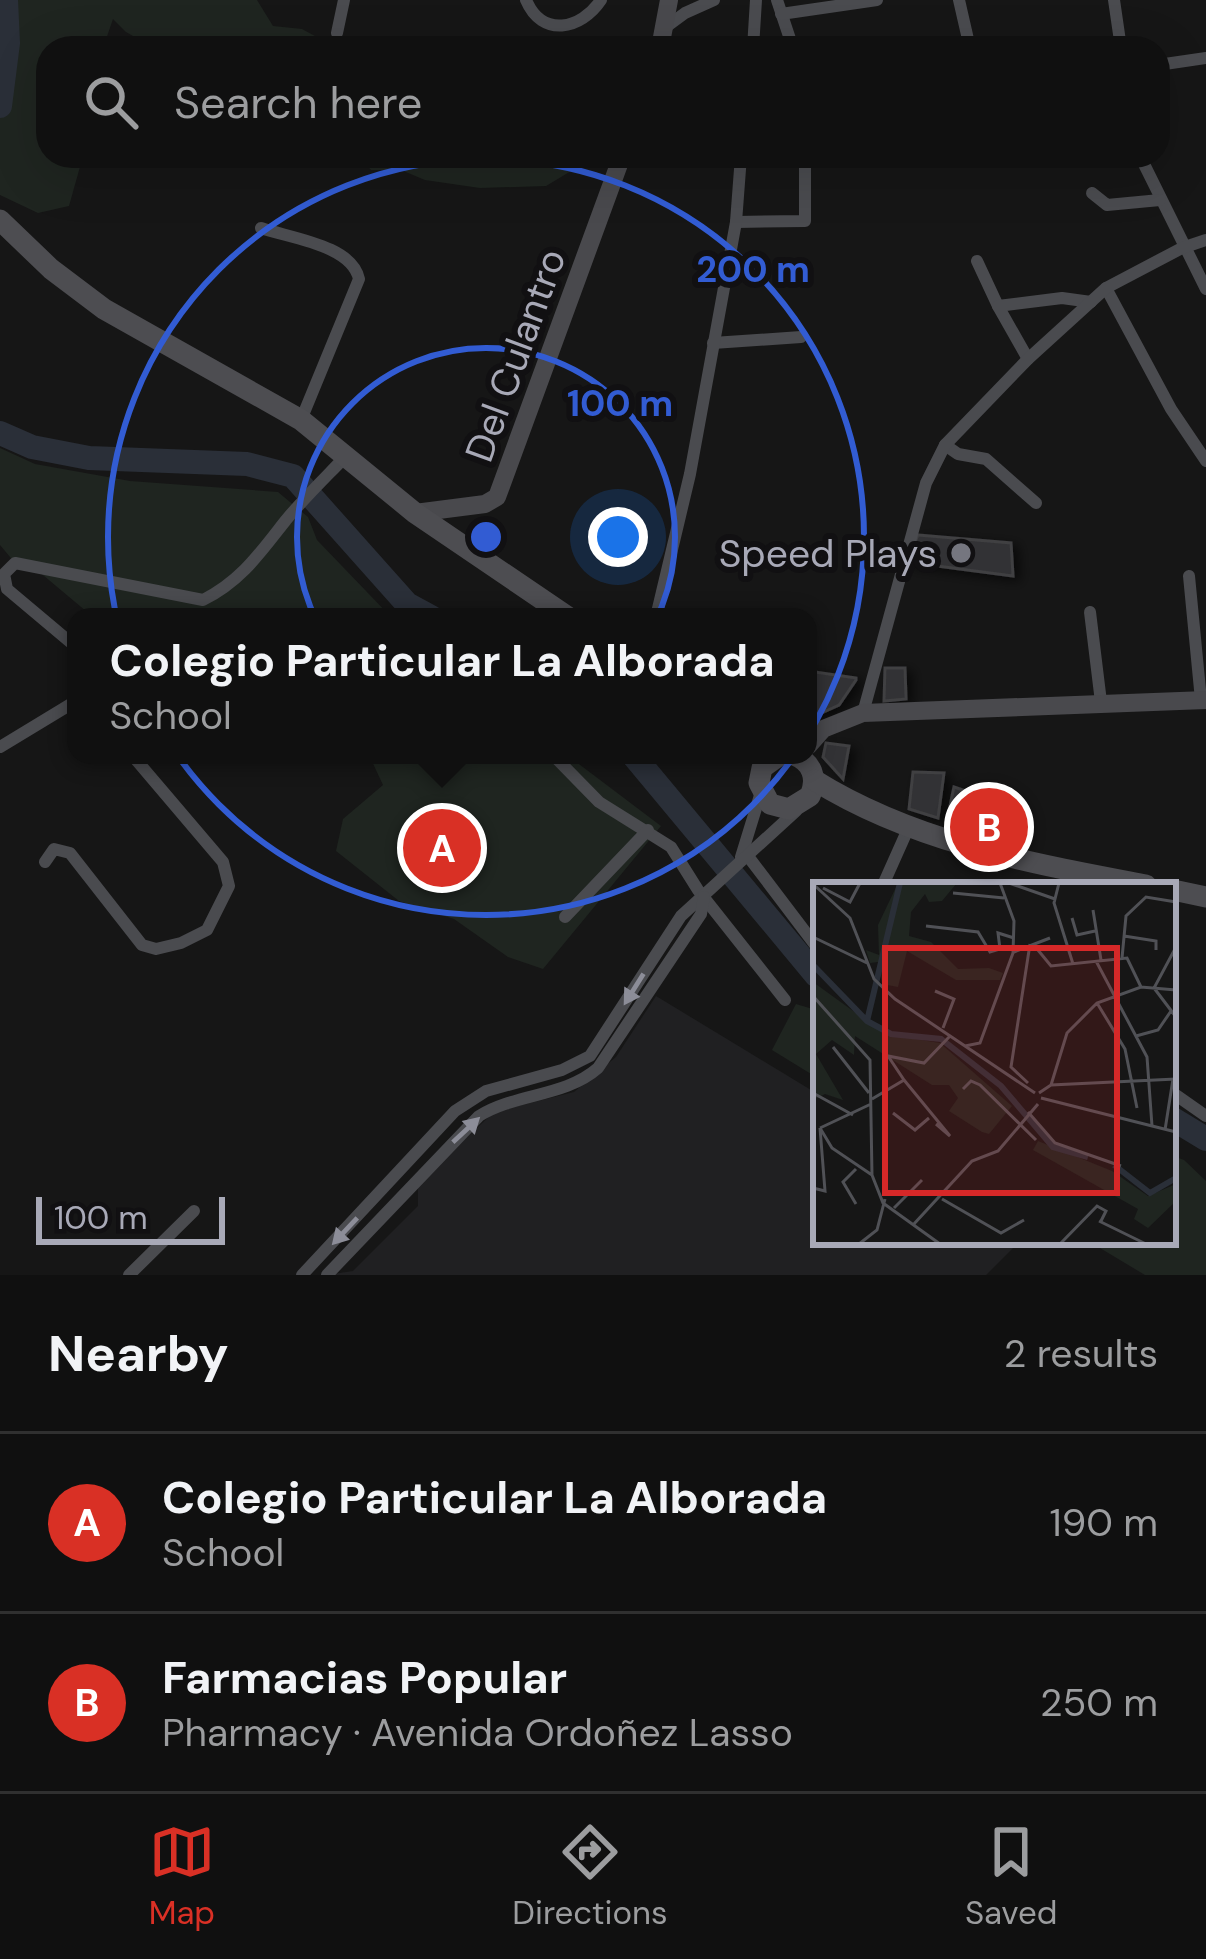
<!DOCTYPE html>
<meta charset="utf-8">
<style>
:root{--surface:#101010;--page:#191919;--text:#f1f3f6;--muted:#9c9d9f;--line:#303030;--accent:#d93025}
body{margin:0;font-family:"DM Sans",sans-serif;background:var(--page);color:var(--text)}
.scale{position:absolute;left:36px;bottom:30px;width:189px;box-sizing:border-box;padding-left:12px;border:6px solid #a8a9b7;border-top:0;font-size:33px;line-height:42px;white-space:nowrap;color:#a8a9b7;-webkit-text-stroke:9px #111012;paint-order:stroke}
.you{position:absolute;left:618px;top:537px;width:42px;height:42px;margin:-30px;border:9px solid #fff;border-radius:50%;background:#1a73e8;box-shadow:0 0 0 18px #1a73e833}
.badge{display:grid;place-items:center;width:78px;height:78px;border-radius:50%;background:var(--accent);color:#fff;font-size:39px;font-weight:700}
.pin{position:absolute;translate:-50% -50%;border:6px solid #fff;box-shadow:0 3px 12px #0006}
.popup{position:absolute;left:67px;top:608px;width:750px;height:156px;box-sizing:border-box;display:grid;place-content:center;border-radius:24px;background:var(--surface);filter:drop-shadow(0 3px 9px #0005);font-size:39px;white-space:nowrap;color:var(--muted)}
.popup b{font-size:45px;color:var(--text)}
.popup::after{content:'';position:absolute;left:50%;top:100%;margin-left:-24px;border:24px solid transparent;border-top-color:var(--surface)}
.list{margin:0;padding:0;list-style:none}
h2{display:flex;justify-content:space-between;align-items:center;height:156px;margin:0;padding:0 48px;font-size:51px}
h2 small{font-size:39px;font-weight:400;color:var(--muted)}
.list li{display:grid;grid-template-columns:78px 1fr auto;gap:36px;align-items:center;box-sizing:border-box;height:180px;padding:0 48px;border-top:3px solid var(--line)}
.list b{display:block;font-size:45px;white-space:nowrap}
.list p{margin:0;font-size:39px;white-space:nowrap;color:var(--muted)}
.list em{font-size:39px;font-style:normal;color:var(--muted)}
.icon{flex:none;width:66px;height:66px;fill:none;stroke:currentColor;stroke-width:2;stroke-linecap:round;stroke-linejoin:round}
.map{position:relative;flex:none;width:1206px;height:1275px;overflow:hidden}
.search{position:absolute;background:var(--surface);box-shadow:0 12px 48px #0002;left:36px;right:36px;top:36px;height:132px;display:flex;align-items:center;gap:30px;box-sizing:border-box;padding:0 42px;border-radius:36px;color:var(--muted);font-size:45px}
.sheet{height:516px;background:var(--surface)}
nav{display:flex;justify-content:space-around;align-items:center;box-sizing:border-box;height:168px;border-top:3px solid var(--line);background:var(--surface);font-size:33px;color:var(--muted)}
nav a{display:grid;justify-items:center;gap:6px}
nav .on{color:var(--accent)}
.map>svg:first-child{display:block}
.built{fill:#202022}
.green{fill:#1f2520}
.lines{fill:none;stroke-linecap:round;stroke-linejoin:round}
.river{stroke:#2a2f38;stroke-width:24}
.building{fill:#323234;stroke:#3f3f42;stroke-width:3;filter:url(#shadow)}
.street{stroke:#4a4b4f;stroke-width:12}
.secondary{stroke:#49494d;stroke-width:18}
.primary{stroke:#4d4d51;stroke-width:21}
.oneway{fill:#8c8d98}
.ring{fill:none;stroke:#325cd3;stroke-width:6}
.poi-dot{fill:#75767f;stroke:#111012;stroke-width:4.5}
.labels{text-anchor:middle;stroke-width:12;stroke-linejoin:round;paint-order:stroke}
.street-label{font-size:39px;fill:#a8a9b7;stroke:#111012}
.poi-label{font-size:39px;fill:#a8a9b7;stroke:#111012;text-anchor:end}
.inset-river{fill:none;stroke:#2a2f38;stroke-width:6}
.inset-road{fill:none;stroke:#505156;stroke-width:3}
.view{fill:#d62828;fill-opacity:0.15;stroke:#d62828;stroke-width:6}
.inset-edge{fill:none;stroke:#a8a9b7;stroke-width:6}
.centre{fill:#325cd3;stroke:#111012;stroke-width:6}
.ring-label{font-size:36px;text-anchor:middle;font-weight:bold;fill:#325cd3;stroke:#111012;stroke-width:12;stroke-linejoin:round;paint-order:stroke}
</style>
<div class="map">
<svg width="1206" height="1275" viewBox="0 0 1206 1275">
<defs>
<filter id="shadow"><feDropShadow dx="6" dy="4" stdDeviation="6" flood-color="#0009"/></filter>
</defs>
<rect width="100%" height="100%" fill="#161616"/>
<path class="built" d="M656,996L816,1093V1242H1019L986,1275H326L353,1271L418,1206V1183L494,1112L574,1092L616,1057Z"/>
<g class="green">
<path d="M0,0H257L273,26L302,29L337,48H154L126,32L113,19L103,48H48V156H83L69,206L38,213L0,195Z"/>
<path d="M358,156H611L601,167L576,168L546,186L480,188L425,180L401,170H371Z"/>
<path d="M0,448L35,464L130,481L278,492L308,517L317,540L391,617H93L31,565L15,563L0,545Z"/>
<path d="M369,755H567L661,826L543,969L508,957L454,919L399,901L336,851L343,819L383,785Z"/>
<path d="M796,1004L816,1010V1077L772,1050Z"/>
<path d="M1173,1156L1184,1160L1206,1181V1275H1145L1090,1242H1173Z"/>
</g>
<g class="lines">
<g class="river">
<path d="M0,106L8,43L6,0"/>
<path d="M0,433L32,447L89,458L247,464L293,476L407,604L431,617"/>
<path d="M633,755L816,975"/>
<path d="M1173,1119L1206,1139"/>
</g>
</g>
<g class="building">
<path d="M918,535L1011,543L1013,576L907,562Z"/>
<path d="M885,668H905L906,699L884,701Z"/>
<path d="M808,671L856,678V680L839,705L808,719Z"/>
<path d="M826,743L849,746L843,779L823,757Z"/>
<path d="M913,772L944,773L938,818L909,809Z"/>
<path d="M954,787L989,799L978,829L947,820Z"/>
<path d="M998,791L1002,793L995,834L978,829L989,799Z"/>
</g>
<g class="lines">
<g class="street">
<path d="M526,0C542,38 581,30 601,0"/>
<path d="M777,0L793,48"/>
<path d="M959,0L970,48"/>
<path d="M1114,0L1121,48"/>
<path d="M781,14L877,0"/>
<path d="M666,27L685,13L714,0"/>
<path d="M337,33L344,0"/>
<path d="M753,48L756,0"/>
<path d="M1158,65L1206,58"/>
<path d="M1140,156L1206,289"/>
<path d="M1092,193L1107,205L1160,200"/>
<path d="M736,222L805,221V163"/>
<path d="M261,228C290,238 352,245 359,279L301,420"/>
<path d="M977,261L998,306"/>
<path d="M1106,288L1171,409L1206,461"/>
<path d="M713,343L801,337"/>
<path d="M1028,359L998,306L1062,298L1091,302"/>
<path d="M945,445L958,454L986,459L1036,503"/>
<path d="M1189,576L1201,700"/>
<path d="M1090,612L1101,702"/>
<path d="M656,617L690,474L736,222L741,156"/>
<path d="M76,647L7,589L4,574L15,563L203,600C241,581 260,553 286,520C305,497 326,477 346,456"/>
<path d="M863,713L926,483L945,445L1028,359L1106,288L1182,248L1206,240"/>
<path d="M0,747L76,701"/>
<path d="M553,755L599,802L671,847L698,890L785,1000"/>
<path d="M747,855L816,946"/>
<path d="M741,857L761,792"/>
<path d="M45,862L54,849L70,853L142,945L156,949L181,943L207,930L229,886L223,862L132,755"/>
<path d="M883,885L908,829"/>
<path d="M565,917L648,830"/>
<path d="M1173,1093L1206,1116"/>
<path d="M129,1275L194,1211"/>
<path d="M302,1275L455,1111L486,1091L562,1070L590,1056L681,916L796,811"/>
<path d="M327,1275L479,1116C516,1093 565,1097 598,1068L701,914L704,897"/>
</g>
<g class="secondary">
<path d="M660,48L669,0"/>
<path d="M415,513L485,504L497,497L622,156"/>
<path d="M808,746L823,729L863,713L1206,700"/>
</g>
<g class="primary">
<path d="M0,220L51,269L104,309L301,420L415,513L568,617"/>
<path d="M780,755L762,768L759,783L770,804L789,809L810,796C818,778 812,762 794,755"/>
<path d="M814,780C915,843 1031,863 1146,885"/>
<path d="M1173,890L1206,897"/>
</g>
</g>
<defs><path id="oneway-solid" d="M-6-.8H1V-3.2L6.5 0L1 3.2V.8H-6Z" transform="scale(3)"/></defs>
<g class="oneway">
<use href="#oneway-solid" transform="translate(634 989) rotate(122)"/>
<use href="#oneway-solid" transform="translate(466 1130) rotate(-43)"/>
<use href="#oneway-solid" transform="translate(345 1231) rotate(133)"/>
</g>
<g class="ring">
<circle cx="486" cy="537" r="189"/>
<circle cx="486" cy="537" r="378"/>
</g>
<circle class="poi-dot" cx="961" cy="553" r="12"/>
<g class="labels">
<g class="street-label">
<text transform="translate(515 355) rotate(-70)" y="14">Del Culantro</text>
</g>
<g class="poi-label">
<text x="937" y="567">Speed Plays</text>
</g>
</g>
<g transform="translate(813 882)">
<rect width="363" height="363" fill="#161616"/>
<path d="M85,1H144L129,19L116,20L112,12L98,30L96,54L118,60L145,87L176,86L190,91L187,98H143L94,69L85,105L69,102L65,80L57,81L53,68L66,73L65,43ZM0,100L72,152L127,161L199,224L176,252L169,250L136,229L145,216L136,203H119L42,154L41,173L19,158L3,172L30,218L12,212L0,218ZM225,259L299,289L335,314L363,302V319L335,346L321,337L325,327L220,268Z" fill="#1f2520"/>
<path class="inset-river" d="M0,83L54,139L78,152L128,157L188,204L240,265L275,275M54,139L87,1M301,283L337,311L363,296"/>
<path class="inset-road" d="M196,1L242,17M246,1L241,21L260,82M0,2L37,36L61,97L82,117L222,211M10,6L37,20L47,1M140,11L191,16M280,28L288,78M259,36L264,53L282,49M113,44L165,50L177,70L187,67L185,51L201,56M311,54L343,59V68M0,55L54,81M220,62L238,84L314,76L328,105M363,65L341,106L363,135M201,70L237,56M309,76L313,34L333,15L363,20M283,79L334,175L339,244M122,109L141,117L130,146M0,114L57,178L59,293L70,321L127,362M284,121L312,167L324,226M323,154L345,148L358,129M152,164L167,161L200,71L201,39L187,1M20,165L56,211M91,198L137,254L123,242M215,201L198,185L217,62M238,203L254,151L284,121L328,105L363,108M150,207L158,199L167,203L223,258M0,211L40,233M226,211L238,203L363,197M228,216L363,250M59,217L91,198L75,174L111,181L138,153M215,230L242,261L308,284M80,231L102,248L116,236M7,246L19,266L59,293M7,246L58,222M352,248L360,197M0,306L12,309L7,246M129,317L188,351L211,338M43,322L30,300L43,287M81,326L109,298M286,339L333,362M100,343L159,279L185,269L225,222M46,362L64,348L72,317M247,362L284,324L293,329L288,339"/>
<path class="view" d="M72,66H304V311H72Z"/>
<rect width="363" height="363" class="inset-edge"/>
</g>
<circle cx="486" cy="537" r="18" class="centre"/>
<g class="ring-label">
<text x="753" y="282">200 m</text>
<text x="620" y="416">100 m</text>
</g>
</svg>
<div class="scale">100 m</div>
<div class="you"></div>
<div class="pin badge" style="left:442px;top:848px">A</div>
<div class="popup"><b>Colegio Particular La Alborada</b>School</div>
<div class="pin badge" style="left:989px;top:827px">B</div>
<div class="search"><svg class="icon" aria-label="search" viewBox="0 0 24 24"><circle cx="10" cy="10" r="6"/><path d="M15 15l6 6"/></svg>Search here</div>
</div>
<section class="sheet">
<h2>Nearby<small>2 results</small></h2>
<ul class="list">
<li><span class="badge">A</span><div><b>Colegio Particular La Alborada</b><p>School</p></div><em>190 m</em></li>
<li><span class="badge">B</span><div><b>Farmacias Popular</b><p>Pharmacy · Avenida Ordoñez Lasso</p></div><em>250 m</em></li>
</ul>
</section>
<nav>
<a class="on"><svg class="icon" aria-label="map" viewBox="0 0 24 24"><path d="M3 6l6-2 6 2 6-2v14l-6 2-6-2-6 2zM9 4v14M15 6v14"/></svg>Map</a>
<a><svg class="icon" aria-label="directions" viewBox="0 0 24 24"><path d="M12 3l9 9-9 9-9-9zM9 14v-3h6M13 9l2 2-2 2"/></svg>Directions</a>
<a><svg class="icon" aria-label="saved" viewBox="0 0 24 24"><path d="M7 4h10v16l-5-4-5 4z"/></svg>Saved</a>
</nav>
